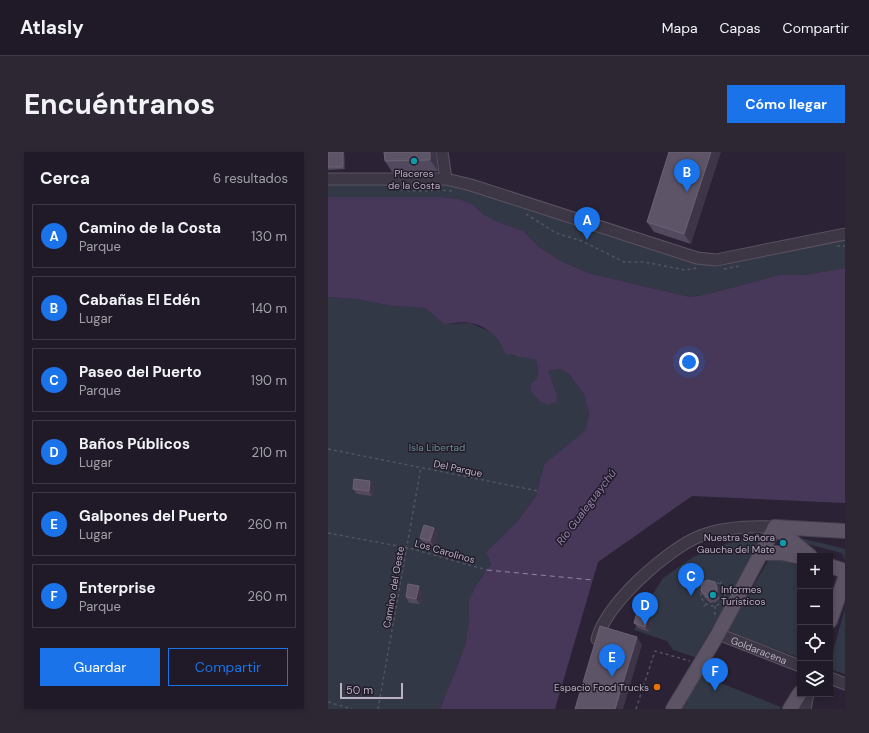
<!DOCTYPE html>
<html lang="es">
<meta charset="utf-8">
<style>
:root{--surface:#201a28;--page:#2d2734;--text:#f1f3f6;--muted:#a2a1a8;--line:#3d3845;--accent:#1a73e8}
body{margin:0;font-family:"DM Sans",sans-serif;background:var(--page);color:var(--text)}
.controls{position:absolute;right:12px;bottom:12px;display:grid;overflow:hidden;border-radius:0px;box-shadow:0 2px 6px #0003}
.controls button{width:36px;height:36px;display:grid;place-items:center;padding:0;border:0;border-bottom:1px solid var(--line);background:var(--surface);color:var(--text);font:20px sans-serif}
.scale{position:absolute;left:12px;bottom:10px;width:63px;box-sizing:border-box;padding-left:4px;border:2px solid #b9b0c2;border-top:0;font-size:11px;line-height:14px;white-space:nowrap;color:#b9b0c2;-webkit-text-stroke:3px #221b2a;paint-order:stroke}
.you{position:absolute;left:361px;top:210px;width:14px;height:14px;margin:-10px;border:3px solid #fff;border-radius:50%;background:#1a73e8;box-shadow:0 0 0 6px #1a73e833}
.badge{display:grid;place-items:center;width:26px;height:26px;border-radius:50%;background:var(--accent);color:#fff;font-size:13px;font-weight:700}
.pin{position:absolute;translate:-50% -33px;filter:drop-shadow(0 1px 2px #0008)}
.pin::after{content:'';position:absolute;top:21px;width:14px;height:12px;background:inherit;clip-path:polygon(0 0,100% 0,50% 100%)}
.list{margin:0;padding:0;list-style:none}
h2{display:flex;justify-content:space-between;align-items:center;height:52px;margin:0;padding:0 16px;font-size:17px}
h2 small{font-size:13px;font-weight:400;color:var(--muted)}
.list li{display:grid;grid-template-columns:26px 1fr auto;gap:12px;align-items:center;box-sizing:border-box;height:64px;margin:0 8px 8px;padding:0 8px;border:1px solid var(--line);border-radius:0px}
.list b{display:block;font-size:15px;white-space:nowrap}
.list p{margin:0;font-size:13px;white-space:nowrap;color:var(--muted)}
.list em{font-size:13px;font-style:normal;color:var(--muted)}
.actions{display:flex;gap:8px;padding:12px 16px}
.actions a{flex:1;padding:9px 0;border:1px solid var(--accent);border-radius:0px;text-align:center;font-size:14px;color:var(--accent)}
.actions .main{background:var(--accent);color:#fff}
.icon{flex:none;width:22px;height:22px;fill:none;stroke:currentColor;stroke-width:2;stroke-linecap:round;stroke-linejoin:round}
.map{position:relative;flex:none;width:517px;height:557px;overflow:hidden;border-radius:0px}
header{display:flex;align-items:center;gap:24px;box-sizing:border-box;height:56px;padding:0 20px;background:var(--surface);border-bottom:1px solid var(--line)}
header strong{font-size:19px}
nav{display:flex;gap:22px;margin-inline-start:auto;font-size:14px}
.intro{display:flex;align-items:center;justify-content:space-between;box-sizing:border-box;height:96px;padding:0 24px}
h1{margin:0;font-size:28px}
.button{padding:10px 18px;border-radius:0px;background:var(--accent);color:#fff;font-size:14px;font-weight:700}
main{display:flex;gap:24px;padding:0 24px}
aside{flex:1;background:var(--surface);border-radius:0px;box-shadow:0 2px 6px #0003}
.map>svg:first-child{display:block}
.green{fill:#323846}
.water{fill:#47385a}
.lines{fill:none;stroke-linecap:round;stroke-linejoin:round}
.ferry{stroke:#9583ac;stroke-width:1;stroke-dasharray:5 4;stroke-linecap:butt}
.minor-casing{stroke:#5b5363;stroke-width:13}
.major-casing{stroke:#463f4f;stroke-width:16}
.path{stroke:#535363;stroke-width:1.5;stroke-dasharray:3 3;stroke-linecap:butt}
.minor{stroke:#3d3645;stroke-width:11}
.major{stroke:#5c5465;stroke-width:14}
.wall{fill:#53495e}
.shaded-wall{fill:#3e3549}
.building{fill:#5e5468;stroke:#6c6276}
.culture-dot{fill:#0f9aa8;stroke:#221b2a;stroke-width:1.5}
.food-dot{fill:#e8710a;stroke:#221b2a;stroke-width:1.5}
.labels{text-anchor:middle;stroke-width:3;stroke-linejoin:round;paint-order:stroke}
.poi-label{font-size:10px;fill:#b9b0c2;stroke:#221b2a;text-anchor:end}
.park-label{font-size:10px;fill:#6b8c8f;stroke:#221b2a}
.street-label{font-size:10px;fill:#b9b0c2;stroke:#221b2a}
.water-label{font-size:11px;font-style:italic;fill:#9583ac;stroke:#221b2a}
</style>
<header>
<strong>Atlasly</strong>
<nav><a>Mapa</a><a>Capas</a><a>Compartir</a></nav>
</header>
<div class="intro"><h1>Encuéntranos</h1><a class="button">Cómo llegar</a></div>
<main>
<aside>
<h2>Cerca<small>6 resultados</small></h2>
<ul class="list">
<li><span class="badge">A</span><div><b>Camino de la Costa</b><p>Parque</p></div><em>130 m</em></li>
<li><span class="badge">B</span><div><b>Cabañas El Edén</b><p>Lugar</p></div><em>140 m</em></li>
<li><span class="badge">C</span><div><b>Paseo del Puerto</b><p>Parque</p></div><em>190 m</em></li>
<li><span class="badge">D</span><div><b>Baños Públicos</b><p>Lugar</p></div><em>210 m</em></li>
<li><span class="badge">E</span><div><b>Galpones del Puerto</b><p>Lugar</p></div><em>260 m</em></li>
<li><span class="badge">F</span><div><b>Enterprise</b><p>Parque</p></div><em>260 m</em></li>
</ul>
<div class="actions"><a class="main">Guardar</a><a>Compartir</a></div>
</aside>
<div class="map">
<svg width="517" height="557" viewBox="0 0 517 557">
<rect width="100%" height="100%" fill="#2b2335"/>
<g class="green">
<path d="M0,27H118L369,106L517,82V116L477,123H451L380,142L362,145L260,121L231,108L211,95L195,79L168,69L155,62L144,52L131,47L113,45H0Z"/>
<path d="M0,145L27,147L64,154L97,156L116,172L142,171L163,180L184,204H193L208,208L210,219L209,227L202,232L203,240L210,248L228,240L220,219L232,217L241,222L256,243L261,262L259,278L216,312L208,344L187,372L158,400L163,412L149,432L141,448V468L137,494L112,557H0Z"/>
<path d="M439,382L367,505L345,498L339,489L306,478L313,461L335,426L365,405L420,383Z"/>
<path d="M464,384L517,397V408L514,401L472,390Z"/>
<path d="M456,408L472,414V506L399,479L440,409Z"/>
<path d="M517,456V522L502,517V511Z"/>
<path d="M372,523L453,555L452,557H350Z"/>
</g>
<path class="water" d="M0,45H113L131,47L144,52L155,62L168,69L195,79L211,95L231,108L260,121L362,145L380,142L451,123H477L517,116V351L364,344L270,410L227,557H112L137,494L141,468V448L149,432L163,412L158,400L187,372L208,344L216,312L258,278L261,262L256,243L241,222L232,217L220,219L228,240L229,250L219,253L210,248L203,240L202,232L209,227L210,219L208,208C197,205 187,205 177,201C172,186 158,173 142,171C134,169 124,172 116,172L97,156L64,154L27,147L0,145Z"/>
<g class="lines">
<path class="ferry" d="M159,418L265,428"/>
<g class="minor-casing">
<g id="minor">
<path d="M114,0L118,27"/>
<path d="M0,27H118L143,33L369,106L388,108L517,82"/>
<path id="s1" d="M390,482L472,514"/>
<path d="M269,487C279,451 338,398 372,384C395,375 423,374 447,375"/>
<path d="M502,526L517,532"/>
<path d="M477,557L480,542"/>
</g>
</g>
<g class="major-casing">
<g id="major">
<path d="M447,375L517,379"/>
<path d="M447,375L482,404"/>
<path d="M435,401H454L472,405"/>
<path d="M502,414L517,419"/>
<path d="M502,469L517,426"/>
<path d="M345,557L390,482L447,375"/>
<path d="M462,557L472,541"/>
</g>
</g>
<g class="path">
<path d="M67,37C86,41 105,37 124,39"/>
<path d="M198,62L228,81L254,89L296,110H316L357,118L368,116"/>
<path d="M509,94H517"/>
<path d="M396,117L411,114"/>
<path d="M0,297L210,339"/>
<path d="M0,381L81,396L159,418"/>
<circle cx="385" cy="442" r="12"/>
<path d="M392,432L395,428"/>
<path d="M387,454V463"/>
<path d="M376,455L378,451"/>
<path d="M0,550L24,557"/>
<path d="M50,557L93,315"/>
<path d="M308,557L327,499L362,509"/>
</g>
<use href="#minor" class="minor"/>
<use href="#major" class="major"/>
</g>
<g class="wall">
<path d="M0,0H16L17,17L0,18Z"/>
<path d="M108,0L110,19L64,20L57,9Z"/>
<path d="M341,0L363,92L326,80L319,70Z"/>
<path d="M46,334L44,344L29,342L25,337Z"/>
<path d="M106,376L109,381L106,394L96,392L92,386Z"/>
<path d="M387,430L393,441L392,446L388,450L382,451L376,445L373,439Z"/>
<path d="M94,439L92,452L81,451L78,445Z"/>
<path d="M324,469L321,480L310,476L306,471Z"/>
</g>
<g class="shaded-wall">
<path d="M15,0H16L17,17L15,15Z"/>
<path d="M102,0H108L110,19L102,8Z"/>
<path d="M383,0H393L363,92L356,82Z"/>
<path d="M42,329L46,334L44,344L41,339Z"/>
<path d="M106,376L109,381L106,394L102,389Z"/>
<path d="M387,430L393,441L392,446L389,441Z"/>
<path d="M91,434L94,439L92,452L88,447Z"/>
<path d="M320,464L324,469L321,480L317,475Z"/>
<path d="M309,485L314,493L295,557H287Z"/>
</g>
<g class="building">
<rect x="0" y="0" width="15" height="15"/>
<path d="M56,0H102V8L57,9Z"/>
<path d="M341,0H383L356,82L319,70Z"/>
<path d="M26,327L42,329L41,339L25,337Z"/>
<path d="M96,373L106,376L102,389L92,386Z"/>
<path d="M379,428L387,430L389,435V441L384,445H379L373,439L374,431Z"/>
<path d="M80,432L91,434L88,447L78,445Z"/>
<path d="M309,460L320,464L317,475L306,471Z"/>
<path d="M272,474L309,485L287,557H247Z"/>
</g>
<g class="culture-dot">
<circle cx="86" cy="9" r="4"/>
<circle cx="455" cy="391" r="4"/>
<circle cx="385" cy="443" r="4"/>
</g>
<circle class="food-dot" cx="329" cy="535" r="4"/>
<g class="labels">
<g class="poi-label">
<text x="86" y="25" text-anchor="middle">Placeres<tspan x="86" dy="12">de la Costa</tspan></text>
<text x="447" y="389">Nuestra Señora<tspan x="447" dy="12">Gaucha del Mate</tspan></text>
<text x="393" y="441" text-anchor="start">Informes<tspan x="393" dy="12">Turísticos</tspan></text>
<text x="321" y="539">Espacio Food Trucks</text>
</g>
<g class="park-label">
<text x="109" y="299">Isla Libertad</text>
</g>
<g class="street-label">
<text transform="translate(130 316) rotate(12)" y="4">Del Parque</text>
<text transform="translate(117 399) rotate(16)" y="4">Los Carolinos</text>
<text transform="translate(65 435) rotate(-80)" y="4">Camino del Oeste</text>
<text dy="4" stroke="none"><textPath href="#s1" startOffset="44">Goldaracena</textPath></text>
</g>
<g class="water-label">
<text transform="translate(258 355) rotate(-53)" y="4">Río Gualeguaychú</text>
</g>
</g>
</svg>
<div class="controls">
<button>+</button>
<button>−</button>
<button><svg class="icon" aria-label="locate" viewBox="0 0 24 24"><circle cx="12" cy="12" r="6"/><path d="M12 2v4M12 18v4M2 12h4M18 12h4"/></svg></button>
<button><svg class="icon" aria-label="layers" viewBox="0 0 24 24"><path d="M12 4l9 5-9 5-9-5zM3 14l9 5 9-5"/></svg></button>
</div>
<div class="scale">50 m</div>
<div class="you"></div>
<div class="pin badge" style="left:259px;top:88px">A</div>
<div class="pin badge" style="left:359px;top:40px">B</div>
<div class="pin badge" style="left:363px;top:444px">C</div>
<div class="pin badge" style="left:317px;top:473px">D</div>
<div class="pin badge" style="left:284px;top:525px">E</div>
<div class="pin badge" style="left:387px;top:539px">F</div>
</div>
</main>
